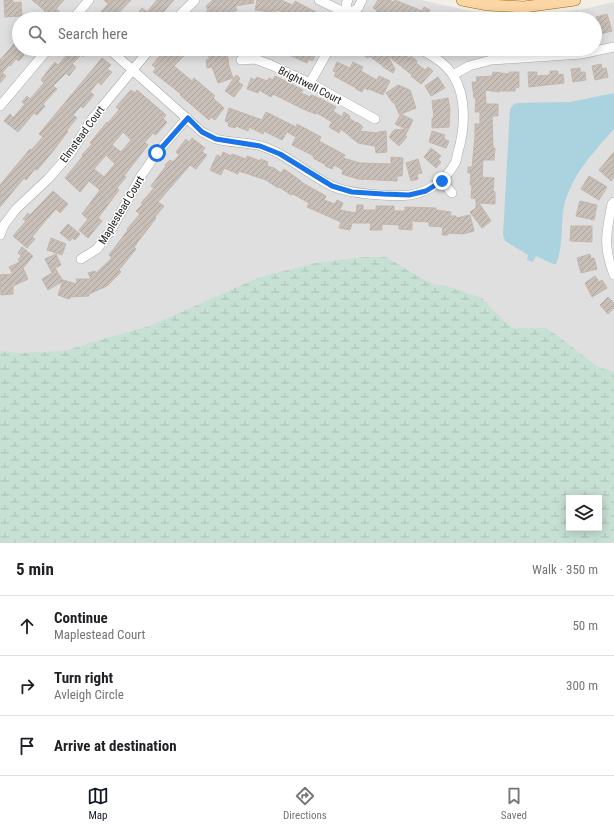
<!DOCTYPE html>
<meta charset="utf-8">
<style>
:root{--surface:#fff;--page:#f6f6f6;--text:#202124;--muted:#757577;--line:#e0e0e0;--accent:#111827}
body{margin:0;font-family:"Roboto Condensed",sans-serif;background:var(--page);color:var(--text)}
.controls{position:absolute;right:12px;bottom:12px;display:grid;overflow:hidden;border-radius:0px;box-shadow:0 2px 10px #0003}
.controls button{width:36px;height:36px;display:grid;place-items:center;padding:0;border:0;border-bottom:1px solid var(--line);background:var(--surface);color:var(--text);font:20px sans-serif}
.stop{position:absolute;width:12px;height:12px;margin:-9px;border:3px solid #1a73e8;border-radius:50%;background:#fff}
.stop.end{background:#1a73e8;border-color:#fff;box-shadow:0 1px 4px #0008}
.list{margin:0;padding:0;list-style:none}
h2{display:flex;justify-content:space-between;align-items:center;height:52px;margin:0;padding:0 16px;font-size:17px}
h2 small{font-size:13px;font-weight:400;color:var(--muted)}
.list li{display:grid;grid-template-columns:26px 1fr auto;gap:12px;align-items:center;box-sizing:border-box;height:60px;padding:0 16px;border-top:1px solid var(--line)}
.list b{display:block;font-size:15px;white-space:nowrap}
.list p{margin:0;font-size:13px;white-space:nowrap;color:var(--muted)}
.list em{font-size:13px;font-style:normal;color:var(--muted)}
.icon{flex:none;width:22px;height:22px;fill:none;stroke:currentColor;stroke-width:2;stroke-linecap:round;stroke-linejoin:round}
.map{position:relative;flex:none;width:614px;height:543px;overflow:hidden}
.search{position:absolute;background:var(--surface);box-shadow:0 2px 10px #0003;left:12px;right:12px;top:12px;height:44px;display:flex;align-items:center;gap:10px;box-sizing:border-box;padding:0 14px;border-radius:22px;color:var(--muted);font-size:15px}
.sheet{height:232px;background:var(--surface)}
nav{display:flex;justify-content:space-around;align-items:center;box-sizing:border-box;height:56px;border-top:1px solid var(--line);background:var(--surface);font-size:11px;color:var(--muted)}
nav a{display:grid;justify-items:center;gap:2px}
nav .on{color:var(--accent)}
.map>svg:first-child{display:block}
.residential{fill:#e0dfdf;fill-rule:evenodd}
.wetland{fill:url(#wetland-marsh);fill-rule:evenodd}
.water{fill:#aad3df}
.building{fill:url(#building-hatch);stroke:#c4b6ab;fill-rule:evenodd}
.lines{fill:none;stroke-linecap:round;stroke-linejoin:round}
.minor-casing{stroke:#a9a9a9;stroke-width:10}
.major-casing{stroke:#a06b00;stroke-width:12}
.minor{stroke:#fff;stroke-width:9}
.major{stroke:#fcd6a4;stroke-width:11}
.route{stroke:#1a73e8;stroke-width:5}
.labels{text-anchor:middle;stroke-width:3;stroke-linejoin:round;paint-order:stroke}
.street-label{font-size:11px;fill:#222;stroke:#fff}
</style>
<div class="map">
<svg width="614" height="543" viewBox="0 0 614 543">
<defs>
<pattern id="wetland-marsh" width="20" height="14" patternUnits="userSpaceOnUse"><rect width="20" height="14" fill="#c6e0d4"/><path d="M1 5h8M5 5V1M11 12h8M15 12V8" fill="none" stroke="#aac0b6"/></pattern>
<pattern id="building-hatch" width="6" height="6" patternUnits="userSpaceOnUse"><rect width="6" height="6" fill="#c7bfb8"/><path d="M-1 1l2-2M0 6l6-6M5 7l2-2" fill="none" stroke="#aba49e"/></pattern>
</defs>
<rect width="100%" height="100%" fill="#f2efe9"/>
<path class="residential" d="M0,0H421L470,11L504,14H547L584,9L614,2V543H0ZM19,19H595V49H19ZM569,498H599V528H569Z"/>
<path class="wetland" d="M365,257H386L419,277L436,285L447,286L482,298L500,317L513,328H546L555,334L598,367L614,372V541L610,543H0V351L19,353L65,351L103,339L150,326L260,277L316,263ZM569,498H599V528H569Z"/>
<path class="water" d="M614,93V129C592,154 568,179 563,212C561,229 563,247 556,264H553L536,256L533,262L527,260L528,255L505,241L503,235L510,109L513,105L517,103L570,102Z"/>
<g class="building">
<path d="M4,0H13V3L21,2L22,16L5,17Z"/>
<path d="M32,0H64L56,9L60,12L54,19H38L45,11Z"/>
<path d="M104,0H131L113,19H95L108,4Z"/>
<path d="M157,0H174L157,19H133L142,8L147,12Z"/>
<path d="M213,0H253L254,3L235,6L237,10L220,19H199L208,10L206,6Z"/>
<path d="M257,0H281L293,5L295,1L329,19H292L286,16L287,14L277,10L275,14L270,12L255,10Z"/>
<path d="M378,0H389L394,2L395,0L422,11L424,7L430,10L429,13L433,15L432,19H388L376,13L377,10L373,8Z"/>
<path d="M607,14L612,31L600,34L596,17Z"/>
<path d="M19,38V49H23L21,52L24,55L19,61L16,59L10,66L9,65L2,73L6,76L0,83V60Z"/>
<path d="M66,49H89L83,57L81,55L72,64L76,67L69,76L66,73L53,86L57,89L43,104L45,106L37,115L34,113L18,132L4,121L10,114L13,118L25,104L22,102L27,96L30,99L44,83L41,80L49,69L55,62L58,65L67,55L64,52Z"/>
<path d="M166,49H191L174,66L192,81L194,78L215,96L213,98L224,108L215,120L211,117L209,120L180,95L181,94L153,72L156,68L152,65Z"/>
<path d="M290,49H319L312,61L309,59L307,63L287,54Z"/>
<path d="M352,49H393L410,58L411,56L417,61L416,63L425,70L428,67L433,71L421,84L411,76L412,75L387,55L395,69L393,73L383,67V66L369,56L368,58Z"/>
<path d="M448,49H467L460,56L457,52L453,55Z"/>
<path d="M227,52L229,66L233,78L218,83L212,67L207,68L206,60L209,59V55Z"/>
<path d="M102,58L111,65L107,69L112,72L101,85L98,82L90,92L94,95L83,108L81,106L73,115L77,118L67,130L68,131L54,150L37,170L35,169L26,180L24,178L0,207V185L30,149L31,150L43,137L39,134L48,123Z"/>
<path d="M337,62L350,68L353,62L363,67L361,71L377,80L379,76L390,81L383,95L369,89L368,90L364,88L362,92L356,89V88L334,76L336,72L333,71Z"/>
<path d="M601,64L602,69L606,68L608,77L595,80L592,66Z"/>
<path d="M580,68V72H585L586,80L573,82L571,69Z"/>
<path d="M550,71H558V75L563,74L564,83L529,87L528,72H537V76L550,75Z"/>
<path d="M493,72L509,74V72H519V87L515,88V91H499V92L485,90L486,104H498V116H492L493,148H495L494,160H483L482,177L494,178L493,191L495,192V204L479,203L491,221L482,228L470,212L476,208V199L471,198L472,185H470L471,173H468V167H472L475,137V124H480V112H475L476,98H474L472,82H477L476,77L492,76Z"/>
<path d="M236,75L240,78L238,82L243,85L234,97L225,91Z"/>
<path d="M275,76L303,90L301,93L310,97L311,95L321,99L336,107L333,111L342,117L344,112L350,116L349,118L356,123L357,122L363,127L360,131L378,133V132L386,131L387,152L376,153L375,146L358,143L341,129L339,133L329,127L332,122L317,113L316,114L305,110L273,94L271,97L259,90L258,93L247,89L251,78L255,80L257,77L267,81L269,78L273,80Z"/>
<path d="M438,77L445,88L431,96L425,86Z"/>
<path d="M398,85L410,90L416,108L401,114L413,120L405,136L407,137L399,146L389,137L394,130L406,129L395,124L401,114H399L394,102L393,103L386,93Z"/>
<path d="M131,90L135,93L137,90L166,115L163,119L167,122L156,135L153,133L145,142L148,145L124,176L126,177L117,188L119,190L98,218L102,221L88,238L79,230L88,219L82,214L100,190L89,181L80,192L65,178L83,156L82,155L92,144L90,143L107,122L108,123L119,110L116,107ZM123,132L131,140L121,152L112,145ZM106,155L115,164L104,177L94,169Z"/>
<path d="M448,98L450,109L449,127L432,128V118H434L432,101Z"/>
<path d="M229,108L262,120L266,112L296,127L297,124L321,137L319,141L345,155L343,158L360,163L391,164V157L403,158L402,176H397V181L358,179L342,174L343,170L334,165L332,169L325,166L326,165L313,158L314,156L292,145L296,137L287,132L282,140L264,131L263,134L249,127L248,131L236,126L235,128L228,126L229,123L225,121Z"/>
<path d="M432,131L445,135L444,139L449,141L446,148L429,142Z"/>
<path d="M192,138L205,148L202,152L207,155L196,169L190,165L158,202L164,206L155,217L156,218L147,230L136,244H137L134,247L136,249L119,270L121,272L107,286L89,294V296L70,297L69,299L58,295L63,280L77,284L76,279H91L88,273L95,271L96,273L112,258L109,255L128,230L127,229L140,214L136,211L143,204L141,203L154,188L151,186L166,166L165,165L170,160L173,162L179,155L176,152L186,139L189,142Z"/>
<path d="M431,148L441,156L438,159L441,162L436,168L424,157Z"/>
<path d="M223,152L231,156L232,154L246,159L247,156L260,161L261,159L268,162L267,166L274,168L281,173L284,169L301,181V182L326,196L324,200L335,204L337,200L343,203L340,210L356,213L357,205H363V210H376V206H394V211H405V207L436,208V210L451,212L450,216H456V218L470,215L474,231L463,234L448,233V235H442L443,227L429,226V222L412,221V230L399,229V225L382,224V230H370L371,223H352L350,230L339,228L341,222L307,207L309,203L293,194L291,195L279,187L278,188L266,180L239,171L238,174L224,168L221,175L210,170L217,155L221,157Z"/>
<path d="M614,152V177L611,181L599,170Z"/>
<path d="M418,159L422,173L417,174L418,179L411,181L406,163Z"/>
<path d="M589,176L607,187L599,200L581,189Z"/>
<path d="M53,191L68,204L60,213L56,209L46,220L32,237L35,239L27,248L13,236L26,221L23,219L28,213L30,215Z"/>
<path d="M580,201L597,205L594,220L576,216Z"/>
<path d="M68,224L80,234L75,240L72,238L70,241L60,233Z"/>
<path d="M571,226H592V242L570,241Z"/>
<path d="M51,238L66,244L62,255L47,250Z"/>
<path d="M22,247L33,256L23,268L28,279L13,286V294L1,295L0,275L13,274L9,267L20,262L18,260L21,256L18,253Z"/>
<path d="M56,254L61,265L55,268L63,281L48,290L42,279L52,273L45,259Z"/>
<path d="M590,254L591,259L594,258L597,269L581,273L577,258Z"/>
<path d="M595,276L599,282L602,280L607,288L592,297L585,283Z"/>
<path d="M608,297L614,303V308L608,314L600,305Z"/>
</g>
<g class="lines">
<g class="minor-casing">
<g id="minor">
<path d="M319,0L358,19"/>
<path d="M348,14L346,4L348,0"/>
<path d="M346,18L348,14L358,8L362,0"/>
<path d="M73,19L89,0"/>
<path d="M176,19L195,0"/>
<path d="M109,49L202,132C207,134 211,137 216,139C230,143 246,142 261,146C287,154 307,174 332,186C349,194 391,197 410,195C429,192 446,180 455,163C457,160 457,155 458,152C465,128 467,97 453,75C445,63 433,56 420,49"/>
<path d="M241,60L255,59L271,65L310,83L375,119"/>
<path d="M453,75L469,66L491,60L581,54L614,47"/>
<path d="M310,83L329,49"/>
<path d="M0,106L48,49"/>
<path d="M442,181L452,193"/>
<path d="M614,202L612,204C606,233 603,247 614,275"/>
<path d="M0,235L4,225L16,209L48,179L70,154L92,119L150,49"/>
<path d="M81,259L97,249L111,230L141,176L157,153L187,118"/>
</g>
</g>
<g class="major-casing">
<path id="major" d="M462,0L488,5L524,7L575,0"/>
</g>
<use href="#minor" class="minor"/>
<use href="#major" class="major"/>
</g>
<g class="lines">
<path class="route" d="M157,153L188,118L202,132L216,139L260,146L280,154L332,186L352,192L383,194L409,195L426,191L442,181"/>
</g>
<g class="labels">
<g class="street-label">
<text transform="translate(310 85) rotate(27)" y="4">Brightwell Court</text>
<text transform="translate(82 134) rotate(-54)" y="4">Elmstead Court</text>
<text transform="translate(121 210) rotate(-59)" y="4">Maplestead Court</text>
</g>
</g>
</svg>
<div class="controls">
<button><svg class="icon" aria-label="layers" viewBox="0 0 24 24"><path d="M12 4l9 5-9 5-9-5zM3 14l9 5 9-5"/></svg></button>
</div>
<div class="stop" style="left:157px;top:153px"></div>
<div class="stop end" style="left:442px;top:181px"></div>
<div class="search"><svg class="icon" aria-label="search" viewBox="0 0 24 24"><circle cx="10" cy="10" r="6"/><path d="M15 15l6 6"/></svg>Search here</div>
</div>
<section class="sheet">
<h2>5 min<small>Walk · 350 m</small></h2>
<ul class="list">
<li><svg class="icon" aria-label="ahead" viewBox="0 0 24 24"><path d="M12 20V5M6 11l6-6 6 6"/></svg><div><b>Continue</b><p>Maplestead Court</p></div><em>50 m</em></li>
<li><svg class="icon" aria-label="right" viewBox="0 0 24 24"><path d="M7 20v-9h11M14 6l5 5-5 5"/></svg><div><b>Turn right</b><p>Avleigh Circle</p></div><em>300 m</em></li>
<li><svg class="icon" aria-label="arrive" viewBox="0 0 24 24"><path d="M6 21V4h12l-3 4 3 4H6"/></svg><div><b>Arrive at destination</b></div></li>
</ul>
</section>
<nav>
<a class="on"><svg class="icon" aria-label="map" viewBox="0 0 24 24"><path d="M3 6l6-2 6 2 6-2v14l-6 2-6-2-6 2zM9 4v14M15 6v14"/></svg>Map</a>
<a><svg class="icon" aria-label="directions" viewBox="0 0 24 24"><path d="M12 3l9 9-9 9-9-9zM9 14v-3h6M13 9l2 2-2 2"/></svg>Directions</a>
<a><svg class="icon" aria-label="saved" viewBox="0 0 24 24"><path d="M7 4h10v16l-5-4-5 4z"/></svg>Saved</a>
</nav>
